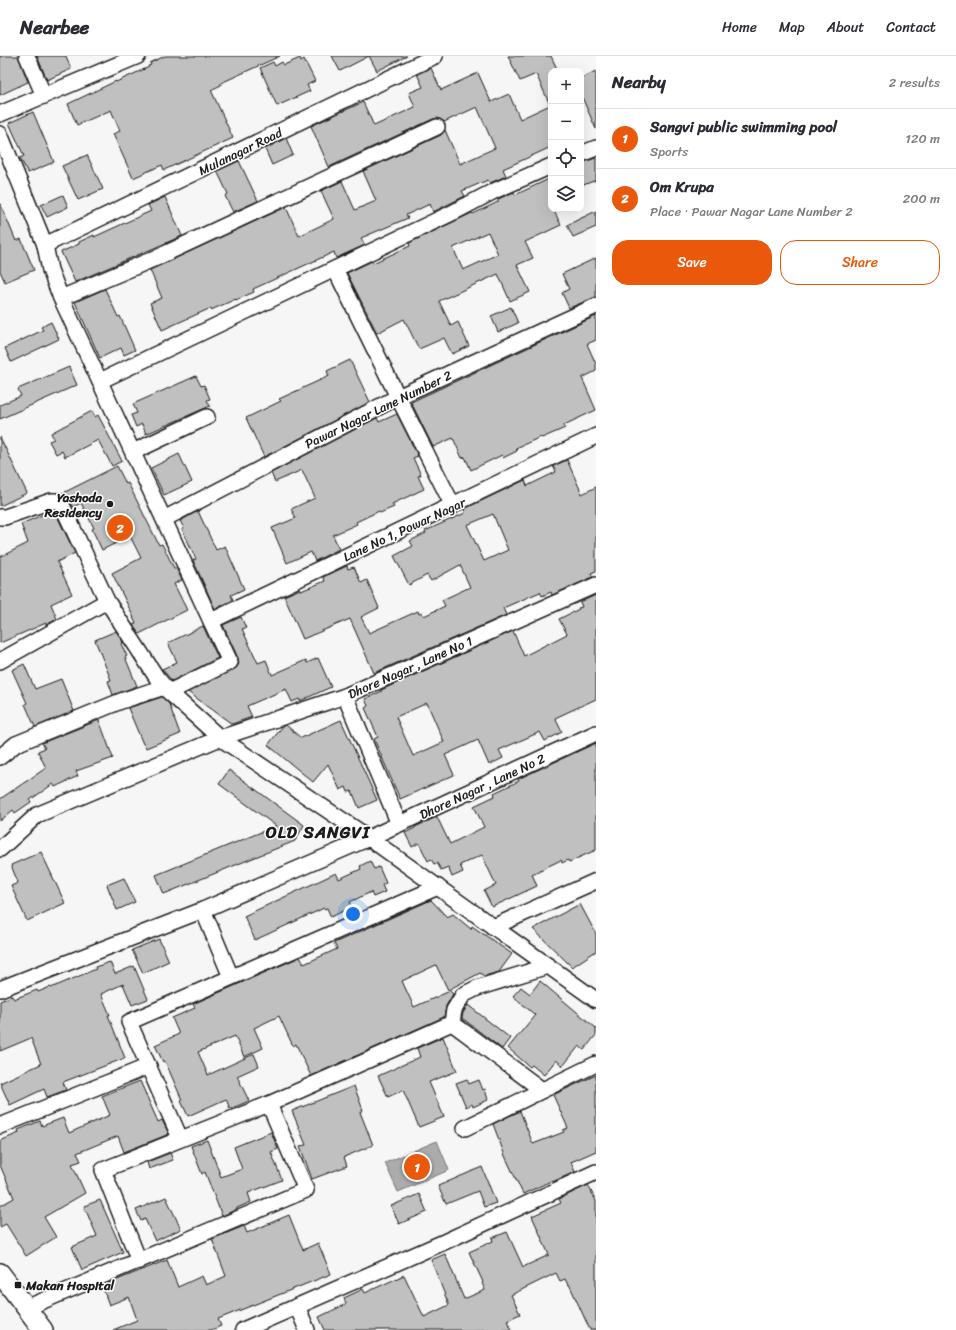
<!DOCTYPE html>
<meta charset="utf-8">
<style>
:root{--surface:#fff;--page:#f2f2f3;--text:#2b2b33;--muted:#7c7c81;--line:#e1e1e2;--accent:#ea580c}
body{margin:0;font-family:Sriracha,sans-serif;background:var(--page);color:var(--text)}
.controls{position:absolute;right:12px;top:12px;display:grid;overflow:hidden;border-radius:8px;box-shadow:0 4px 16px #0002}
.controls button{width:36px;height:36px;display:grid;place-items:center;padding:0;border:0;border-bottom:1px solid var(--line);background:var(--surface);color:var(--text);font:20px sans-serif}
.you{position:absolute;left:353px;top:858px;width:14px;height:14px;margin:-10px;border:3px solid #fff;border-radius:50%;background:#1a73e8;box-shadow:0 0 0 6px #1a73e833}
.badge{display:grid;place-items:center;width:26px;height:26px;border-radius:50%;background:var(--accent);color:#fff;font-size:13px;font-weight:700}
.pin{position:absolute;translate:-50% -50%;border:2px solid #fff;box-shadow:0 1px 4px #0006}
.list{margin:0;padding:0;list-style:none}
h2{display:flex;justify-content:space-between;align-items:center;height:52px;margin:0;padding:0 16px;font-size:17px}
h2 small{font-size:13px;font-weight:400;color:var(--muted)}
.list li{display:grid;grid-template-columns:26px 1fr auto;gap:12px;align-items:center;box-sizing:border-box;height:60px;padding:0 16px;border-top:1px solid var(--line)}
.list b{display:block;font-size:15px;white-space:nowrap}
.list p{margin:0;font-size:13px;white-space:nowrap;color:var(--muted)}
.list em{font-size:13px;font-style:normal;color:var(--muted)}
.actions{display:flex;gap:8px;padding:12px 16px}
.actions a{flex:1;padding:9px 0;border:1px solid var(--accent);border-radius:16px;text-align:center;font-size:14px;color:var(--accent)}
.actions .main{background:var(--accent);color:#fff}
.icon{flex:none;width:22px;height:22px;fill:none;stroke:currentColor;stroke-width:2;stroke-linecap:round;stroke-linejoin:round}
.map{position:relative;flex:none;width:596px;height:1274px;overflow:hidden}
header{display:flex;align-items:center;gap:24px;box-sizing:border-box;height:56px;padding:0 20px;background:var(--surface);border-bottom:1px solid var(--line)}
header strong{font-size:19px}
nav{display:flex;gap:22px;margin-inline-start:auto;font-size:14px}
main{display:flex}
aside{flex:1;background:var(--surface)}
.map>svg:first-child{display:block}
.water{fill:#acacac;stroke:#727272}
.building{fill:#c0c0c0;stroke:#1c1c1c;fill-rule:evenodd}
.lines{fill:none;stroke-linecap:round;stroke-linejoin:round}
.minor-casing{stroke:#1c1c1c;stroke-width:18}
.major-casing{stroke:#1c1c1c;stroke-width:22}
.minor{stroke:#fff;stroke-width:15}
.major{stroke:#fff;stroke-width:19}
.poi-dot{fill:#1c1c1c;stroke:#fff;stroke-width:1.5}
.labels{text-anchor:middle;stroke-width:3;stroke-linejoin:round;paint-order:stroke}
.street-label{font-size:13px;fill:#1c1c1c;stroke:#fff}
.poi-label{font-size:13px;font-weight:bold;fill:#1c1c1c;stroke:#fff;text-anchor:end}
.district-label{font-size:17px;font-weight:bold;letter-spacing:1px;fill:#1c1c1c;stroke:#fff}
</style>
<header>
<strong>Nearbee</strong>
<nav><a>Home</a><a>Map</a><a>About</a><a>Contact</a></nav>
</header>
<main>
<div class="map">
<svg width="596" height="1274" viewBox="0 0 596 1274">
<rect width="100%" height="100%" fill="#f6f6f6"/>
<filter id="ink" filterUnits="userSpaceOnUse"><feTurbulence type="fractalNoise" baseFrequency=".025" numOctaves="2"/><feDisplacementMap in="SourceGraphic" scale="8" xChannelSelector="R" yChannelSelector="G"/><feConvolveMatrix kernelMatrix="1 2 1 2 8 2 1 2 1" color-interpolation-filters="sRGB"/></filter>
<g filter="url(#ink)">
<path class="water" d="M437,1085L449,1114L398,1136L385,1107Z"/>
<g class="building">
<path d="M0,0H18L28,26L0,39Z"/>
<path d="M37,0H66L71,13L47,24Z"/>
<path d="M165,0H280L221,27V29L211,34L233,82L164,114L162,109L133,122L113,78L120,75L111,54L77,69L68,48L116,25V26L149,11L148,10L151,9L150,7Z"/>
<path d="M332,0H407L377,15L369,0L340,15Z"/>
<path d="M508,0H551L558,15H551V91L503,113L506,120L490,127L488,124L462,135L465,140L433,156L430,148L406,159L408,162L361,182L365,189L336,202L334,196L253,233L254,236L236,244V243L211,254V252L162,274L150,247L162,242L150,214L286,151L299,180L334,163L321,135L342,125L355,154L376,145L363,115L441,79L445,74L460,108L495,92L477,51L444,66L438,62L433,63L329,111L311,70L363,46L374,70L415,51L409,37L423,31L417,18L431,12L441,34L478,17L491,46L509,38L520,63L550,49L536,18L520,25Z"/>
<path d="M300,2L301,5L304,3L315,25L307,29L310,35L277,50L260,12L273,6L275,10L282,6L284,9Z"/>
<path d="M596,15V73L581,39V22Z"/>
<path d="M33,56L54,106L28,117L20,102L24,100L9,67Z"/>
<path d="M286,82L293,99L272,109L265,93Z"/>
<path d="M87,99L103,133L78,144L62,110Z"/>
<path d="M596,102V124L581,130V107Z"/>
<path d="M239,105L258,145L233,156L225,140L228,138L217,115Z"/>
<path d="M551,122V153H553L561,169L525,186L533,202L517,209L530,236L510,245L498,218L439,245L451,270L458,266L469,290L452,298L444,282L419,293L404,263L377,277L347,217L372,205L373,207L410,190L409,187L472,157L473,158L498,146V143L514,136L515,139ZM488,176L498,198L463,214L453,192Z"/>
<path d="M63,139L68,151L47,161L41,149Z"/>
<path d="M165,141L182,180L75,226L61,196L79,188V186L94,179V181L151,155L148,149Z"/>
<path d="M0,147L16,185L21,183L34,214L5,226L0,215Z"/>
<path d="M596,155V171L573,181L567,169Z"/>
<path d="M596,202V241L569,252L562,237L569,233L562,218Z"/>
<path d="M105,233L118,261L120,260L135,294L124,299L121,292L100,302L75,246Z"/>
<path d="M511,251L518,267L498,276L491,260Z"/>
<path d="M596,260V284L587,288L596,308V315L582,322L596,354L564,369L565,372L542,382L541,381L516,392L517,395L503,402L502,399L471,414L465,401L462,402L453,382L433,391L411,346Z"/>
<path d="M51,266L59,283L11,306L5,292L43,274L41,271Z"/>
<path d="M350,304L370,346L264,401L246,362L281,345L279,343L329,320L327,315Z"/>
<path d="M69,311L77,329L0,363V349L21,340L18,333Z"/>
<path d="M196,320L201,330L204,329L210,343L207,344L210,350L146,378L142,368L136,371L131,359L137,357L133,348Z"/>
<path d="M92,355L95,361L98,359L122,405L112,410L98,384L65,401L62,395L56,398L49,385L54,383L51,377Z"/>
<path d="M397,358L418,400L413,402L421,419L418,420L424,433L392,448L394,451L380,457L379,455L356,466L357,468L333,479L339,493L315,505L311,496L287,507L272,472L296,462L291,453L315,442L302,414L275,426L271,417L377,362L379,366Z"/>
<path d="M0,381L27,437L0,450Z"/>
<path d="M179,398L192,426L164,439L151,412Z"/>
<path d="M567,404L582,438L596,431V515L591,517L593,521L552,539L551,536L542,540L540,536L503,552L506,559L374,617L350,563L303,583L284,540L300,533L301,535L325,525L323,521L347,510L348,513L354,511L361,527L367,524L379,552L361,561L369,577L418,555L419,558L422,557L424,560L445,550L442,544L470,531L460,509L431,525L427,519L409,529L394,500L413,490L410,485L426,477L425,475L465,457L464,453L525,424L527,430L556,416L553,410ZM493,458L508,494L484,505L467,469Z"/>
<path d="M117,410L126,428L128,427L159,489L162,488L174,512H176L182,524L174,528L187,554L139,578L133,569L136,567L133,562H134L112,517L141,502L130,480L102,494L92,473L94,472L81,447L73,451L65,436Z"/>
<path d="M54,454L75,497L57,506L72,538L51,548L57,563L46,569V567L0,587V501L28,487L21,468Z"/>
<path d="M198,455L216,494L225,490L244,533L231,539L233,544L215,553L193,504L196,503L182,473L184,472L180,465Z"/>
<path d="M596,539V643L555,662L562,676L545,685L540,676L499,694L503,702L489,709L478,684L445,699L454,719L400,743L374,683L378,681L365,652L368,650L365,643L382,635L381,634L513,575L524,600L567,578L559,563L579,553L578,552L582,551L580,546ZM427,647L444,686L413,700L396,661Z"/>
<path d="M241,561L246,572L242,573L258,607L266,604L272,619L306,604L307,607L318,602L331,631L300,645L299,643L292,646L286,633L247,650L252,661L232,668L188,636L237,611L239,607L238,602L223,569Z"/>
<path d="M203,570L218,602L172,625L162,613L177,606L168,587Z"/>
<path d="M116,575L123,586L121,588L127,600L125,601L137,630L113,639L108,625L111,624L95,584Z"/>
<path d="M24,608L35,633L61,623L74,655L35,671L25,648L27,647L12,614Z"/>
<path d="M162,641L169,648L180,678L146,692L144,688H143L128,652Z"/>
<path d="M99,664L113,702L76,715L78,720L55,731L53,728L30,744L31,746L15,757L13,754L0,765V743L46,712L38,695L45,692L42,687Z"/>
<path d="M341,664L377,744L359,752L352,735L348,736L346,731L340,734L328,708L313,726L268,689L283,670L286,669L301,682Z"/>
<path d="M596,687V794L569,806L568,804L562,807L561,804L532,818L537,830L492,851L484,835L496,829L482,799L460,809L463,816L452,821L448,811L441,814L437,807L434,808L431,803L428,805L419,787L412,791L405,777L415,772V771L437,761L450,788L484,771L474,750L495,740L494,737L519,725L518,723Z"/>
<path d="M229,714L304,769L295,785L164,838L156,819L276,770L219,728Z"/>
<path d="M41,796L65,847L27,865L11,830L18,827L11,809Z"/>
<path d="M370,805L374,813L379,811L386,827L382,829L385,836L373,841L371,836L350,846L352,851L331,861L327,852L324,853V852L255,884L244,860L336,817L339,823L361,813L360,810Z"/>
<path d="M124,822L135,846L117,854L107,829Z"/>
<path d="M431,844L447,861L453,858L471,873L472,870L512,898L499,916L484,920L480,917L448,934L436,909L402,925L414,951L450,935L453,938L446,950L444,961L311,1020L296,988L293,990L279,960L254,972L263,992L244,1001L235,980L198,996L208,1019L254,998L259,1010L237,1020L249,1045L230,1053L226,1043L188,1060L181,1045L182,1044L165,1005L163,1006L155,989L179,978L172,962L195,952L193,948L300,901L304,908L337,893L334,887Z"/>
<path d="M580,848L596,878V895L572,911L533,873Z"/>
<path d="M159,883L169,905L143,917L132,894Z"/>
<path d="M110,906L115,918L134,910L148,943L132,949L123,928L101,938L110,959H108L125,1002L63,1026L66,1034L47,1041L44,1033L10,1049L0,1027L41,1008L31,982L0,995V945L12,940L14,943L37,934L38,936L50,931L51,932L96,913L95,911Z"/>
<path d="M540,925L596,972V979L584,994L579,990L563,1010L556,1004L544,1019L532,1009L530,1011L508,992L535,959L513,940L521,931L530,938Z"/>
<path d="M468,949L510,982L502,993L462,962L463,957Z"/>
<path d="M443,981L457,1015L429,1026L444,1061L419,1071L403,1034L388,1041L378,1020L420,1001L417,992Z"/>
<path d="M596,1019V1095L571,1106L575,1116L552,1126L551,1125L523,1138L505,1100L493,1068L520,1055L533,1088L564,1076L563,1074L568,1072L553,1039Z"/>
<path d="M467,1023L469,1028L479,1024L483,1034L485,1033L488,1044L473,1051L472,1048L466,1051L456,1027Z"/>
<path d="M140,1025L158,1066L162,1064L169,1078L124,1096L118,1080L77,1097L81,1105L72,1108L85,1137L44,1161L56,1181L26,1200L6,1168L0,1171V1150L14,1142L0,1109V1085L19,1077L18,1074L40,1065L42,1070L63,1062L69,1077L110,1059L102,1040Z"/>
<path d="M354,1030L363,1054L360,1056L373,1089L344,1101L347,1110L312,1123L300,1090L306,1089L292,1055Z"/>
<path d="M271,1076L278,1093L271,1096L282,1124L248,1137L251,1146L237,1152V1153L222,1160L205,1116L202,1118L191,1090L207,1084L221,1121L242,1113L234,1091Z"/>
<path d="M170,1097L173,1104L149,1113L147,1106Z"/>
<path d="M482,1111L496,1147L484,1151L478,1135L446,1148L438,1130Z"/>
<path d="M588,1129L596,1145V1274H590L569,1228L568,1229L565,1223L560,1225L556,1217L511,1239L520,1258L507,1264L512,1274H325L319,1261L346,1248L344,1242L363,1233L365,1237L404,1219L424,1261L449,1249L431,1204L445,1198L464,1243L485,1234L482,1227L483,1226L469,1196L493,1185L492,1182L507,1176L523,1211L549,1199L532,1160L561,1147L559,1143Z"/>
<path d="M419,1138L427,1156L399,1168L391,1150Z"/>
<path d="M166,1141L181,1173L155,1185L145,1163L141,1165L136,1154Z"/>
<path d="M100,1144L123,1196L82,1214L72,1191L97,1180L84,1150Z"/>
<path d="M289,1159L303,1194L318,1187L331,1218L218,1263L221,1270L211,1274H113L137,1264L129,1241L109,1249L102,1230L167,1204L178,1231L202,1220L206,1229L226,1220L212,1183L244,1170L247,1177Z"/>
</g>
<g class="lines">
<g class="minor-casing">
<g id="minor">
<path d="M27,0L44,40"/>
<path d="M0,58L138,0"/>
<path d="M0,78L45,189L50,214L61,242L230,606L169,636"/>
<path d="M581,98L596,92"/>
<path d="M45,189L435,0"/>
<path d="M335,213L398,341L453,450"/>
<path d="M61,242L158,201L437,71"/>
<path d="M100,325L454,156L494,135L551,110"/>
<path d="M133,396L207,361"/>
<path d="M0,461H5L51,445H60L107,545L157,622L169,636L220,682L369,782L596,944"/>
<path d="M164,463L398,341L596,250"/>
<path d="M211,565L596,380"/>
<path d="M0,605L107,545"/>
<path d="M345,640L399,768"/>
<path d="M0,701L16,688L121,645L164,631"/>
<path d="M0,793L37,759L220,682L345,640L596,529"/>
<path d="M203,854L231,921"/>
<path d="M493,871L596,825"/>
<path d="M0,933L203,854L369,782L596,677"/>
<path d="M452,967L454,954L463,939L477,932L548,910"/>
<path d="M452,967L542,1034"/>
<path d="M0,1070L149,1010"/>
<path d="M465,1072L596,1008"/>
<path d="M180,1082L129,966L438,831"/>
<path d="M139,1205L103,1114L269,1048L452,967"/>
<path d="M297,1250L307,1274"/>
<path d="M26,1252L306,1134L269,1048"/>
<path d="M243,1274L444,1186L596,1116"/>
</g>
</g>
<g class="major-casing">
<path id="major" d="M0,1217L43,1274"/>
</g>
<use href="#minor" class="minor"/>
<use href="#major" class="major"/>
</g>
</g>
<g class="poi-dot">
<circle cx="110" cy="448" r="4"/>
<rect x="14" y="1225" width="8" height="8" rx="2"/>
</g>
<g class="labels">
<g class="street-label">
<text transform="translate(240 95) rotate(-26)" y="5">Mulanagar Road</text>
<text transform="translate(378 353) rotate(-26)" y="5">Pawar Nagar Lane Number 2</text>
<text transform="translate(404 473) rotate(-25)" y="5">Lane No 1, Powar Nagar</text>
<text transform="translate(410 611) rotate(-24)" y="5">Dhore Nagar , Lane No 1</text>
<text transform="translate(482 730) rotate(-25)" y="5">Dhore Nagar , Lane No 2</text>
</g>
<g class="poi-label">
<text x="102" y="446">Yashoda<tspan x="102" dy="15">Residency</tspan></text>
<text x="26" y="1234" text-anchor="start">Makan Hospital</text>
</g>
<g class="district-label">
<text x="318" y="782">OLD SANGVI</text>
</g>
</g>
</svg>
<div class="controls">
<button>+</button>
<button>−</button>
<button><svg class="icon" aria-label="locate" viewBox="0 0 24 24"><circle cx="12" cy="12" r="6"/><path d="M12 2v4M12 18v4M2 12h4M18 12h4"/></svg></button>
<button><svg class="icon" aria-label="layers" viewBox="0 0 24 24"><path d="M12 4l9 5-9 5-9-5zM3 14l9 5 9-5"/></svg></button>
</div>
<div class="you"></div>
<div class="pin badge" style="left:417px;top:1111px">1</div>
<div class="pin badge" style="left:120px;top:472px">2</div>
</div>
<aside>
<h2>Nearby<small>2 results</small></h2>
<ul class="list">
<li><span class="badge">1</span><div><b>Sangvi public swimming pool</b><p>Sports</p></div><em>120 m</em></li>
<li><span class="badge">2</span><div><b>Om Krupa</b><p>Place · Pawar Nagar Lane Number 2</p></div><em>200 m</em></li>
</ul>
<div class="actions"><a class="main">Save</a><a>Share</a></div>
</aside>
</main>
